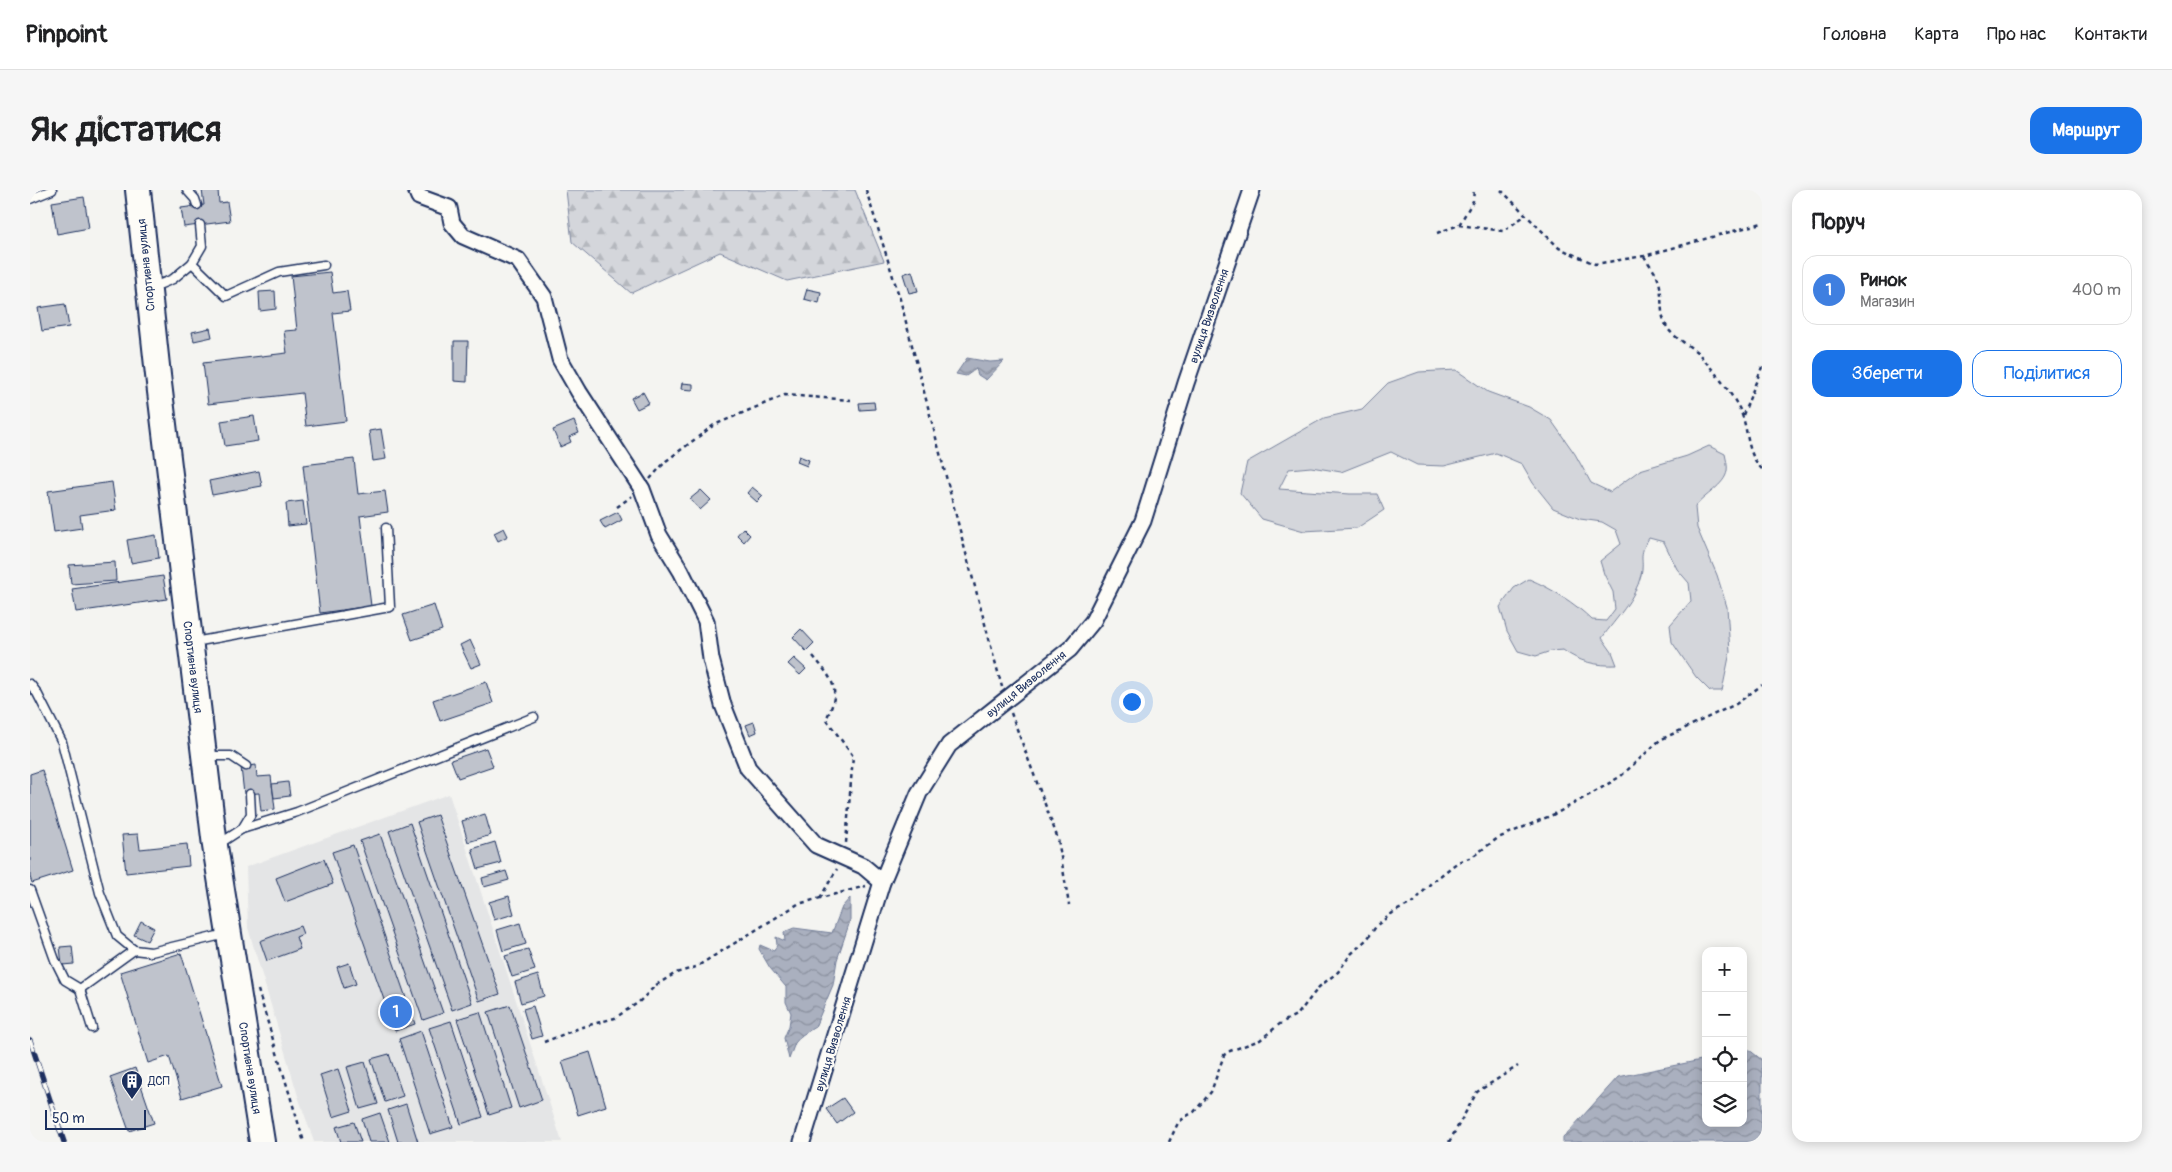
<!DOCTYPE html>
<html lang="uk">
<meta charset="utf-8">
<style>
:root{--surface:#fff;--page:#f6f6f6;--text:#202124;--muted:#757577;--line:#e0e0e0;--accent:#1a73e8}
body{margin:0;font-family:Pangolin,sans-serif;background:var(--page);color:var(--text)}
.controls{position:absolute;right:15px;bottom:15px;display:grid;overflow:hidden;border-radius:10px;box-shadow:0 2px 12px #0003}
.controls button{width:45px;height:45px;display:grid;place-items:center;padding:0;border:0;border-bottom:1px solid var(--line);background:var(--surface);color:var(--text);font:25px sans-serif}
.scale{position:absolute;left:15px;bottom:12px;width:101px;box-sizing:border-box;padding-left:5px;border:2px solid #1b2f5e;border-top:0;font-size:14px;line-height:18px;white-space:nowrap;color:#1b2f5e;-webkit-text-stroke:4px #fdfcf7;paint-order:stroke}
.you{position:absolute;left:1101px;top:511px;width:18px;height:18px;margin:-12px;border:4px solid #fff;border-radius:50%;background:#1a73e8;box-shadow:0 0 0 8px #1a73e833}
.badge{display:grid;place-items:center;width:32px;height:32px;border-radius:50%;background:var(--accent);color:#fff;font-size:16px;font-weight:700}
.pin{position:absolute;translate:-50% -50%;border:2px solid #fff;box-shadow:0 1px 5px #0006}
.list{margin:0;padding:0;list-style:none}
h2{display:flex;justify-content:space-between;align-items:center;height:65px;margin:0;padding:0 20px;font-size:21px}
h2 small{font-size:16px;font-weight:400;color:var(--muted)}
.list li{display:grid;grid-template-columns:32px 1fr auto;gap:15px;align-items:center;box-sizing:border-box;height:70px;margin:0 10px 10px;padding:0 10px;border:1px solid var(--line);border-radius:15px}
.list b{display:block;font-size:19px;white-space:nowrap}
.list p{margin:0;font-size:16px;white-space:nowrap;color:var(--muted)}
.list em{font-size:16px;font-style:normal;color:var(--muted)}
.actions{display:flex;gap:10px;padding:15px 20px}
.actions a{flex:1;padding:11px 0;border:1px solid var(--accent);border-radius:15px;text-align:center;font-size:18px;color:var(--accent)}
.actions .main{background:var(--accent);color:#fff}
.icon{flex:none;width:28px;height:28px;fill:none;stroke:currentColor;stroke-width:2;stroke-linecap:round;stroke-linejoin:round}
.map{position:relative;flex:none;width:1732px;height:952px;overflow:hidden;border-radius:15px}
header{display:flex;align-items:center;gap:30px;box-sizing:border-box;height:70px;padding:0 25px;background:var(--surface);border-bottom:1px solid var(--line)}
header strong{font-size:24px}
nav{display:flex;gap:28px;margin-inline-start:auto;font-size:18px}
.intro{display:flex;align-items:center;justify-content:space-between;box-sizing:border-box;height:120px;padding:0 30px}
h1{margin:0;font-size:35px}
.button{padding:12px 22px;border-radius:15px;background:var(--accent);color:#fff;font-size:18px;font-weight:700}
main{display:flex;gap:30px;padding:0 30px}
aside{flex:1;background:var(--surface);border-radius:15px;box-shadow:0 2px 12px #0003}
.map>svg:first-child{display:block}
.built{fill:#e4e5e6}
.grass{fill:#d4d6db;stroke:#78829c}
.forest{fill:url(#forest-firs);stroke:#78829c}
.water{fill:url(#water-waves);stroke:#717c98}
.building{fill:#bfc3cc;stroke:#1b2f5e}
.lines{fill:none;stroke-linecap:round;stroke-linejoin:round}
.service-casing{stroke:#1b2f5e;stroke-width:11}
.minor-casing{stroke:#1b2f5e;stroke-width:19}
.primary-casing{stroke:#1b2f5e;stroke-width:28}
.path{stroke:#1b2f5e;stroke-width:2.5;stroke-dasharray:4 4;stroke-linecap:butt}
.service{stroke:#fdfcf7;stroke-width:8}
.minor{stroke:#fdfcf7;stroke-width:15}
.primary{stroke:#fdfcf7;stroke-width:24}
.rail-casing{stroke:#1b2f5e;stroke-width:5.5}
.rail{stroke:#fdfcf7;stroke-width:4;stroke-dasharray:11;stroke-linecap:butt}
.labels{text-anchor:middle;stroke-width:4.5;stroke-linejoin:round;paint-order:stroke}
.street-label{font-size:12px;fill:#1b2f5e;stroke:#fdfcf7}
.poi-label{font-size:12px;fill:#1b2f5e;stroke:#fdfcf7;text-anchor:start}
</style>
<header>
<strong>Pinpoint</strong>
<nav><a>Головна</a><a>Карта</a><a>Про нас</a><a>Контакти</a></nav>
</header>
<div class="intro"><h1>Як дістатися</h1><a class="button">Маршрут</a></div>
<main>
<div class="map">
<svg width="1732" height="952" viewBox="0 0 1732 952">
<defs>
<pattern id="forest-firs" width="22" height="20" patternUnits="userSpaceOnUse" patternTransform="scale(1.25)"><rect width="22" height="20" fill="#d4d6db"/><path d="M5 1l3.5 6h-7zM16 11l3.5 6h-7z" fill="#b5b8be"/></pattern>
<pattern id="water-waves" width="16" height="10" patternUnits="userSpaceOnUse" patternTransform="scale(1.25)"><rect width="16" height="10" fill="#aab0bf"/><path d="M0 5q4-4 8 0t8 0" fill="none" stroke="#8a909e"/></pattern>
</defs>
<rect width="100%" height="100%" fill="#f4f4f1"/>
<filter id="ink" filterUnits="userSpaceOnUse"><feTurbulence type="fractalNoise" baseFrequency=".02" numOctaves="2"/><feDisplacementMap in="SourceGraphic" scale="10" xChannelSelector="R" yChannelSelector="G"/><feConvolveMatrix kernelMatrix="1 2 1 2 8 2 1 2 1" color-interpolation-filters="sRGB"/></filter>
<g filter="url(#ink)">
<path class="built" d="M419,604L532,952H284L268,906L218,738L216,677Z"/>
<path class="grass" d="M1426,180L1458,202L1499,217L1521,230L1545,264L1561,293L1580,302L1610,280L1657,266L1679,256L1695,264C1696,269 1698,276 1697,281C1695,295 1674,305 1665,317L1667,338L1687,385L1697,417L1700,462L1692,501H1680L1666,487L1642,452L1640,435L1661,411L1659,393L1647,379L1634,352L1619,348C1607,367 1615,368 1611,385C1605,410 1586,428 1572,448L1582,462L1587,475C1567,476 1549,472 1533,460L1521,461L1506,466L1488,461L1477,441L1470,417L1484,398L1499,389C1521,398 1545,413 1562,430L1576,431L1585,419L1583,402L1574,384L1570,371L1591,354L1586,340L1572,332L1550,329L1523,318L1503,293L1492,274L1466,263L1414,276L1387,275L1361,262L1311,282L1281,277L1259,279L1249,299L1320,304H1347L1354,320L1327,338L1274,341L1232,329L1210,303L1217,272L1294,228L1332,219L1358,193L1389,182Z"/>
<path class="forest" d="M536,0H825L854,71L757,91L690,62L601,103L542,52Z"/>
<g class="water">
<path d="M937,168L960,172L974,171L956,190L948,185L946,179L936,186L926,184Z"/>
<path d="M820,708V731L807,770L803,795L785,837L772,845L765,853L759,869L754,848L759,836L761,823L756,812V797L740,778L729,759L730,755L744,761L747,755L746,747L755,751L754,742L764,738L802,743L812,717Z"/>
<path d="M1718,859L1732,870V952H1533V948L1588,887L1676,869V933H1713V861Z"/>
</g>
<g class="building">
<path d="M172,0H188L189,13L197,12L200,31L154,37L151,18L174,15Z"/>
<path d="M54,7L59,38L27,44L22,12Z"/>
<path d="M882,81L888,101L879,103L873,84Z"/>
<path d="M300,82L303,103L317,101L320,121L303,123L316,231L276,236L272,203L178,214L173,173L257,163L254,141L267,140L261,86Z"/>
<path d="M777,99L791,102L789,113L774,109Z"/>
<path d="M245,101L246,119L230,121L229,102Z"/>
<path d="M35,114L39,137L12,141L8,118Z"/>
<path d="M180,138L182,147L164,151L162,142Z"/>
<path d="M424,151H438L437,192L424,191Z"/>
<path d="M652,193L663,194V200L651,199Z"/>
<path d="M613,202L619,213L607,219L601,208Z"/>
<path d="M844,212L845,219L830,220L829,213Z"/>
<path d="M224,226L228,251L195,256L191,231Z"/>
<path d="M544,231L549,243L539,247L541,252L530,257L523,240Z"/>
<path d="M351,239L356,269L343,271L339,241Z"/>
<path d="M769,266L779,270L777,276L767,272Z"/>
<path d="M324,269L328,304L355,301L358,322L330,326L341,416L290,423L273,275Z"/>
<path d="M229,281L232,296L182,305L179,291Z"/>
<path d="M82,292L86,320L50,325L52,338L24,342L18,301Z"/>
<path d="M722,297L733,306L727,312L717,303Z"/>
<path d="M671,300L681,310L670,320L660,309Z"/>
<path d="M273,311L276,334L258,336L256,313Z"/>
<path d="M588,322L592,330L575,339L570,331Z"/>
<path d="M474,338L478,346L468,351L464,343Z"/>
<path d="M713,338L720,345L714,352L707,345Z"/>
<path d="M126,345L129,368L101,373L97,350Z"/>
<path d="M85,372L86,391L41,394L39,375Z"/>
<path d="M133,386L137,409L46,422L42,399Z"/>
<path d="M404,415L412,440L382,450L373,425Z"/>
<path d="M771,439L784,453L776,461L763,447Z"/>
<path d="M440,450L451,474L441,478L430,455Z"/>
<path d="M764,468L776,479L770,485L758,474Z"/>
<path d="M456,492L463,513L410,531L403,510Z"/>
<path d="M724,532L727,542L720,545L716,535Z"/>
<path d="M456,558L463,576L428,588L421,570Z"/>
<path d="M226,575L227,587L241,586L245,619L231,621L229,603L214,604L211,577Z"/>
<path d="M12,580L43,680L2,693L0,687V584Z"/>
<path d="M258,592L260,606L244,608L242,594Z"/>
<path d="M455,624L461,645L438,652L432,631Z"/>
<path d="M407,625L470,804L449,811L387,632Z"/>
<path d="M380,633L442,813L422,820L359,641Z"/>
<path d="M108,644L110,659L157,654L159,676L96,683L92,645Z"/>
<path d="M350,644L413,823L393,830L330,651Z"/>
<path d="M465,652L471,673L448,679L442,659Z"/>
<path d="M323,655L385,834L365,841L302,662Z"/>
<path d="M294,669L303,694L255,712L246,688Z"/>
<path d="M476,681L479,690L454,697L452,688Z"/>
<path d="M479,706L484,724L464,730L459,712Z"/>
<path d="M111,731L124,738L117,751L104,745Z"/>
<path d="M490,733L496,754L473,761L467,740Z"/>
<path d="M270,736L273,744L266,747L270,759L237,771L230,751Z"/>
<path d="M42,756L44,774L32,775L30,757Z"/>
<path d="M498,759L505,780L482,787L475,766Z"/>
<path d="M151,763L192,896L152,908L139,866L118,873L90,782Z"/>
<path d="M319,773L326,794L314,798L307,777Z"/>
<path d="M508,785L514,806L491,813L485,792Z"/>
<path d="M480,815L512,910L489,918L458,822Z"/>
<path d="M503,816L512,846L502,849L493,819Z"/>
<path d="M450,822L481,918L459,925L427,829Z"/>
<path d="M421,831L453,927L431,934L399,838Z"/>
<path d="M391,841L423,937L400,944L369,849Z"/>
<path d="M560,862L576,916L548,925L532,871Z"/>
<path d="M359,864L373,906L355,912L341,869Z"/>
<path d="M335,872L348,914L330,919L317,877Z"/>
<path d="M105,878L124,933L99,941L80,887Z"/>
<path d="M308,879L322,921L303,927L290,885Z"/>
<path d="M813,908L823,922L807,934L796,919Z"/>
<path d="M376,914L388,952H368L358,920Z"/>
<path d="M350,923L360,952H339L332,929Z"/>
<path d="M324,932L331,952H311L306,937Z"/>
</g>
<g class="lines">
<g class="service-casing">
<g id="service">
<path d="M157,0L165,9L167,15"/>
<path d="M0,9L22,0"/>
<path d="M162,73L196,106L249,82L294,75"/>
<path d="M121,98L143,89L162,73L172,56L170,35"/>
<path d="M164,452L360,417L356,338"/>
<path d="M0,494L7,503L32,552L70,703L87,746L104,760L121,762L196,744"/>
<path d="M177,566H201L216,576"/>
<path d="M212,639L267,622L504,527"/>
<path d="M189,654L212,639L221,624L220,604"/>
<path d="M0,700L25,770L35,790L50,799L104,760"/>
<path d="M50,799L62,838"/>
</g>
</g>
<g class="minor-casing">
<g id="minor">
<path d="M386,0L389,7L419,18L422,33L433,46L488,70L514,107L530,169L549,202L612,299L629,345L651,381L676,431L681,469L693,515L718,578L786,655L833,676L852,692"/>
<path d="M772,952L852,692L889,603L919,555L1040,459L1063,431L1113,331L1156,193L1222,0"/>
</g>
</g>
<g class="primary-casing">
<path id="primary" d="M108,0L128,185L185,656L232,952"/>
</g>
<g class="path">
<path d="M836,0L870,109L934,356L972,497"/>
<path d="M1471,0L1529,58L1565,74L1614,66L1732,33"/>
<path d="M1429,35L1473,41L1496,25"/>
<path d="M1407,43L1429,35L1443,11L1444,0"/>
<path d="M1614,66C1618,73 1625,81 1628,89C1634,105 1628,122 1637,137C1641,146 1661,156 1669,164C1683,180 1698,198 1708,216C1720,237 1714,261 1732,279"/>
<path d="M1713,225L1732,177"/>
<path d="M620,289L636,271L684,235L755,205L821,210"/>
<path d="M587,317L602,306"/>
<path d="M783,466C803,490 812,499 796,529L823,566L816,653"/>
<path d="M981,523L1028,649L1039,715"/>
<path d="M790,708L807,679"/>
<path d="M228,800L274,952"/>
<path d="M514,852L552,837L585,828L609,812L626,795L646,783L666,777L768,714L836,696"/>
<path d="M1139,952L1148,933L1155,927L1164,922L1181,902L1194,865L1200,861L1230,850L1251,833L1268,824L1289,797L1308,782L1321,764L1338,748L1347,735L1364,722L1384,712L1401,693L1428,672L1442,667L1468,648L1527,623L1568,600L1591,586L1630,550L1706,514L1732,495"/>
<path d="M1419,952L1447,902L1488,876"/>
</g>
<use href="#service" class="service"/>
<use href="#minor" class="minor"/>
<use href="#primary" class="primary"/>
<g class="rail-casing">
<path id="rail" d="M0,850L34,952"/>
</g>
<use href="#rail" class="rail"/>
</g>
</g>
<defs>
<g id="building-pin" transform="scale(1.125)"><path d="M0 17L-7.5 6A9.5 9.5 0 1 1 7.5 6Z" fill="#1b2f5e" stroke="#fdfcf7"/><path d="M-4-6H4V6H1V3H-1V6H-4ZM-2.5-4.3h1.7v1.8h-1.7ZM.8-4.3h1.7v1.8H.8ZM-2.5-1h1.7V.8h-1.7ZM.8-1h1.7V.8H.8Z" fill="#fff"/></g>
</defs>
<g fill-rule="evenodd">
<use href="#building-pin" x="102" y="891"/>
</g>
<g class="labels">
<g class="street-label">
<text transform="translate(116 75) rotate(-96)" y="4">Спортивна вулиця</text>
<text transform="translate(1179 126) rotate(-71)" y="4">вулиця Визволення</text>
<text transform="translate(163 477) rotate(83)" y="4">Спортивна вулиця</text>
<text transform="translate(996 494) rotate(-39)" y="4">вулиця Визволення</text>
<text transform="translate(803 854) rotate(-73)" y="4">вулиця Визволення</text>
<text transform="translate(220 878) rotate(81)" y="4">Спортивна вулиця</text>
</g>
<g class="poi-label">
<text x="118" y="895">ДСП</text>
</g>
</g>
</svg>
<div class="controls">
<button>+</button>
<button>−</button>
<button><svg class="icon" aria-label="locate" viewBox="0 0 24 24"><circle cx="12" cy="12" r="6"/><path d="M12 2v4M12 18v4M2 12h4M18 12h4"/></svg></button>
<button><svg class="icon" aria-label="layers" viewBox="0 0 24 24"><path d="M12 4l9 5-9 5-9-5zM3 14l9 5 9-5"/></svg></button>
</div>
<div class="scale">50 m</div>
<div class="you"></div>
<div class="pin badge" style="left:366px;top:822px;background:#3f7fe0">1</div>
</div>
<aside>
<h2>Поруч<small></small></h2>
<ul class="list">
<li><span class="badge" style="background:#3f7fe0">1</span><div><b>Ринок</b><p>Магазин</p></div><em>400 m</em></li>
</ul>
<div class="actions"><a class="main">Зберегти</a><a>Поділитися</a></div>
</aside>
</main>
